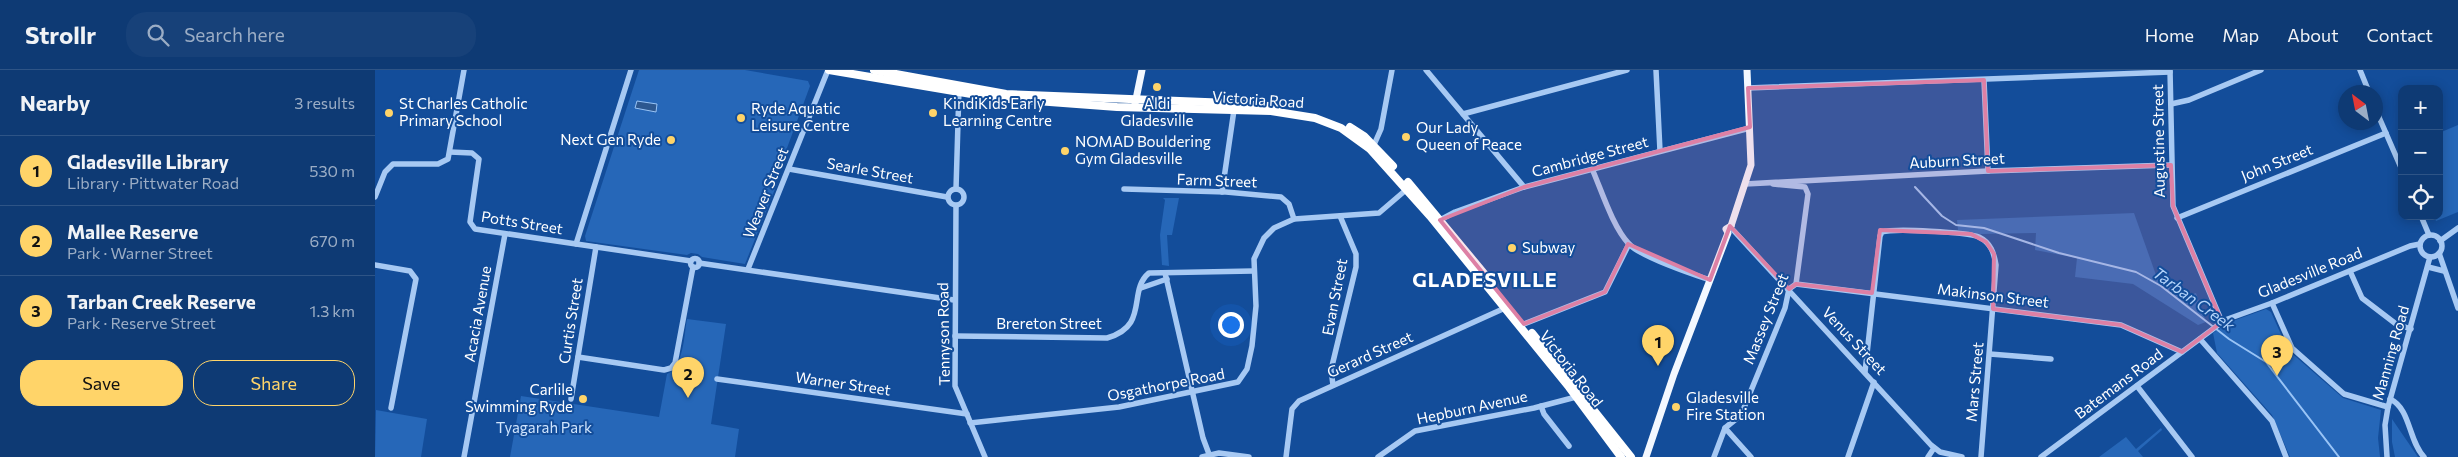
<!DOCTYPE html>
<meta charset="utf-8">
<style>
:root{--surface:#0e3a74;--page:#174179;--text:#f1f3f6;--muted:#9badc5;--line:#2e5486;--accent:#ffd469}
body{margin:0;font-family:Commissioner,sans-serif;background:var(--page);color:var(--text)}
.controls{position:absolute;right:15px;top:15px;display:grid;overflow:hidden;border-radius:10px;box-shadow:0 2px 12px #0003}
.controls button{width:45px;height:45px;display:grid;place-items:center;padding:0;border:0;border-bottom:1px solid var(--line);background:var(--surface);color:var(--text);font:25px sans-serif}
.compass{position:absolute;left:1963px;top:15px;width:45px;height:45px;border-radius:50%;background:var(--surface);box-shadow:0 2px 12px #0003;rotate:328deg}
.you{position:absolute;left:855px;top:254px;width:18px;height:18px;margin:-12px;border:4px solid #fff;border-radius:50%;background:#1a73e8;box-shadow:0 0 0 8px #1a73e833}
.badge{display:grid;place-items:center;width:32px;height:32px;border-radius:50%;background:var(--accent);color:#111;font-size:16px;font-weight:700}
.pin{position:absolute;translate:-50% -41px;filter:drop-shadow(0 1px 2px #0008)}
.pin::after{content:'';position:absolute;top:26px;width:18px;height:15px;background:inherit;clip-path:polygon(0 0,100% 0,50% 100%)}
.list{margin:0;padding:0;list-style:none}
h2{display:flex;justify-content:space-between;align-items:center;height:65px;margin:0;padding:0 20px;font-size:21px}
h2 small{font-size:16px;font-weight:400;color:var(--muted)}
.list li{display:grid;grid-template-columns:32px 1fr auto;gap:15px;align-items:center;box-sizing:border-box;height:70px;padding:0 20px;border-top:1px solid var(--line)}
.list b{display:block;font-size:19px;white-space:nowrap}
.list p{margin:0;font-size:16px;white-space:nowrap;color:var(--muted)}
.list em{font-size:16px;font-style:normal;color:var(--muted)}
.actions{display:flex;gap:10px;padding:15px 20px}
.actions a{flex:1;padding:11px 0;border:1px solid var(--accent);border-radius:20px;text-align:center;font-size:18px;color:var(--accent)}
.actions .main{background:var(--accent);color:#111}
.icon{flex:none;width:28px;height:28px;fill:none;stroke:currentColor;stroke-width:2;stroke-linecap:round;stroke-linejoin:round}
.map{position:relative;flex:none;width:2083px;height:387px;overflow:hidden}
header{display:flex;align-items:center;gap:30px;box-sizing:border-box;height:70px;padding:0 25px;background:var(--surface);border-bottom:1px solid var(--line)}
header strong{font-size:24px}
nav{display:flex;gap:28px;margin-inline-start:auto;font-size:18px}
.search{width:350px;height:45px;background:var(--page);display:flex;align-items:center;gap:12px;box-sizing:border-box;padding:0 18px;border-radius:20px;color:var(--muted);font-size:19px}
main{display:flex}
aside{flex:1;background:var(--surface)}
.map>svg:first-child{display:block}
.green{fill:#2667b8}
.water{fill:#2d5890;stroke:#99c4f6}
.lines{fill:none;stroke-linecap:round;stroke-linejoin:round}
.stream{stroke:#99c4f6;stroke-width:2}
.minor{stroke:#a7c9f3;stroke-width:5.5}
.major{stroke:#f3f8ff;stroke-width:7}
.highway{stroke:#fff;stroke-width:8}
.marked{fill:#dd80a5;fill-opacity:0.2;stroke:#dd80a5;stroke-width:4;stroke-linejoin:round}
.poi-dot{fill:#ffd469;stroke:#134d9a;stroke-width:2}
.labels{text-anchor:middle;stroke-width:4;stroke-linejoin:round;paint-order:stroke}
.street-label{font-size:15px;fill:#fff;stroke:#134d9a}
.poi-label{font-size:15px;fill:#fff;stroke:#134d9a;text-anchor:start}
.park-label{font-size:15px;fill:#cfe4fd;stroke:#134d9a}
.water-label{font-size:16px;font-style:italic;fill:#b3d3fa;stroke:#134d9a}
.district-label{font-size:20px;font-weight:bold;letter-spacing:1px;fill:#fff;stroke:#134d9a}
</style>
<header>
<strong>Strollr</strong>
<div class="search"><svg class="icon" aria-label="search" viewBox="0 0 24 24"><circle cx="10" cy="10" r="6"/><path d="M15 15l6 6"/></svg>Search here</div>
<nav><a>Home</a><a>Map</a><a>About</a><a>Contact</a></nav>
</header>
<main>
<aside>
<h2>Nearby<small>3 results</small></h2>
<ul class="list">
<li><span class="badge">1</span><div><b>Gladesville Library</b><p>Library · Pittwater Road</p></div><em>530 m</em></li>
<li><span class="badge">2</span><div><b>Mallee Reserve</b><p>Park · Warner Street</p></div><em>670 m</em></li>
<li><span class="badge">3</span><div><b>Tarban Creek Reserve</b><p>Park · Reserve Street</p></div><em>1.3 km</em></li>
</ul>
<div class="actions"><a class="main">Save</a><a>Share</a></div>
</aside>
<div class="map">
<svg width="2083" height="387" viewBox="0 0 2083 387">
<rect width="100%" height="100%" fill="#134d9a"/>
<g class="green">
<path d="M264,0H370L433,11L435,16L399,113L402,114L370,194L327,187L323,184L316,183L312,185L211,171L210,166Z"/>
<path d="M2083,55V142L2061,151L2059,146H2064V63Z"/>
<path d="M788,128H804L797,165H792L794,196L787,195L785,165L790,130Z"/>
<path d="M1759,143L1781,205L1812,226L1821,223L1831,252L1823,255L1758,214L1700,207L1702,188L1660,180L1661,163L1605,164L1583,160L1582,150Z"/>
<path d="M1891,239L1896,242L1913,280L1968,328L2006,340L2003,368L2005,387H1915L1897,345L1842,283L1838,263L1855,252Z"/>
<path d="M312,249L351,254L336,354L364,359L360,387H135L146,326L284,347L292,304C309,297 309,264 312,249Z"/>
<path d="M1,340L52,349L46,387H0Z"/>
<path d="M2017,349L2043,387H2020L2017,372Z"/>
<path d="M1786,358L1787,360L1763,381L1768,387H1724L1751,367L1761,379Z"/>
</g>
<path class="water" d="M262,31L282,34L281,42L260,38Z"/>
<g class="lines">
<path class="stream" d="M1540,117L1567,146L1581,155L1609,158L1684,183L1761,202L1786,216L1854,269L1891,292L1964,387"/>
<g class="minor">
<path d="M1051,0L1149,117"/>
<path d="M1281,0L1285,81"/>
<path d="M1795,0L1798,136L1847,252"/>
<path d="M1985,0L1994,22"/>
<path d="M1609,10L1613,101"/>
<path d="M1373,18L1795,2"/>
<path d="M1796,34L1814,30L1886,0"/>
<path d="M2000,38L2027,100"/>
<path d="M1088,44L1252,0"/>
<path d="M998,77L1006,59L1017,0"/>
<path d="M75,82L97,83L104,89L95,152L100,159L316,191"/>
<path d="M414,99L572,127"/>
<path d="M1218,101C1227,122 1238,157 1254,174C1265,186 1317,204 1335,210"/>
<path d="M1370,114L1613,101L1796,95"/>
<circle cx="581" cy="127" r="8"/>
<path d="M581,119L584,19"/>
<path d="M749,119L851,122L906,127L914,134L919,149"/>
<path d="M847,122L859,40"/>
<path d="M0,127L10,102L18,94H63L73,89L89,0"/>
<path d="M581,136L580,316L610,387"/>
<path d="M2046,146L2054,165"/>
<path d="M1802,148L2011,63"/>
<path d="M1065,150L1080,142L1149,117L1375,58"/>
<path d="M1359,161L1556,375L1565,382L1587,387"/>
<circle cx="2056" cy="176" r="11"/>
<path d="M2065,171L2083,158"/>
<path d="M201,174L256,0"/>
<path d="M2064,183L2083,238"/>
<circle cx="320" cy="193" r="4.5"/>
<path d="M324,193L579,230"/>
<path d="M0,195L35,201L41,209L16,338"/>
<path d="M2053,197L2069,201"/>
<path d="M373,199L453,0"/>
<path d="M1975,201L1987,228L2021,254L2036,259"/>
<path d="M790,203L828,368L834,384"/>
<path d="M1421,214L1746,255L1807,282"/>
<path d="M766,218L792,209"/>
<path d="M1897,233L1917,278L1969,324L2013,337"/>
<path d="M1149,254L1230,222L1254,174"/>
<path d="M580,266L732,268C775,256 752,221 774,203L878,201"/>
<path d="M1825,269L1897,351L1911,387"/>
<path d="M1615,284L1676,289"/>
<path d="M203,287L289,300L296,298L300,293L318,197"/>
<path d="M1490,302L1505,166L1507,162C1519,158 1592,162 1604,167C1616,173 1619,183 1621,195L1606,387"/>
<path d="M342,309L592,344"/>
<path d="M958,315L956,300L981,197V184L965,146"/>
<path d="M1762,316L1817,387"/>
<path d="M196,329L221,177"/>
<path d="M2015,329C2036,339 2033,370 2049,387"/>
<path d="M1166,336L1169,344L1194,376"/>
<path d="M595,353L744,337L863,312L872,299L877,276L881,236L879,189L889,168L899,158L919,149L1004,143L1032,119"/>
<path d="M1350,358L1376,387"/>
<path d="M89,387L130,164"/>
<path d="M827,387L844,383L874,387"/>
<path d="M911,387L917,339L924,331L1130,238"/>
<path d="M1003,387L1040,361L1159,338L1201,327"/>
<path d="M1339,387L1350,358L1366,345L1410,238L1414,219L1421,214L1433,124L1430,117L1398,114"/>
<path d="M1473,387L1499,312"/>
<path d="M1553,387L1559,378"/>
<path d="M1666,387L1850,250L1897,233L2035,176L2045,174"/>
<path d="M2012,387L2010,355L2013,337L2055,187"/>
</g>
<g class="major">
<path d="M760,34L767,0"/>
<path d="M1356,156L1376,95L1372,0"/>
<path d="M1271,387L1299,304L1353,163L1351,159L1356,156"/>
</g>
<g class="highway">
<path d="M454,0L620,28L742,37L896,41L940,48L966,58L995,79L1055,146L1194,317L1246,387"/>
<path d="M499,0L631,24L855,33L905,37"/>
<path d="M975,57L989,66L1018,96"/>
<path d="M1033,112L1112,207"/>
<path d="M1157,263L1256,387"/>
</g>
</g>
<path class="marked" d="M1609,10L1613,101L1796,95L1798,136L1847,252L1807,282L1746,255L1618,239L1619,184L1611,172L1596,164L1505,160L1497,223L1421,214L1414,219L1355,156L1335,210L1253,174L1230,222L1149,254L1065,150L1149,117L1375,57L1373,18Z"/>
<g class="poi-dot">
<circle cx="782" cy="17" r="5"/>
<circle cx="14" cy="43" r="5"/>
<circle cx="558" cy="43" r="5"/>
<circle cx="366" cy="48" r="5"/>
<circle cx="1031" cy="67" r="5"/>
<circle cx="296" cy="70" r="5"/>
<circle cx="690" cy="81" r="5"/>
<circle cx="1137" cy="178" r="5"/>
<circle cx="208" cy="329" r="5"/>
<circle cx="1301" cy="337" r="5"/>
</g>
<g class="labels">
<g class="street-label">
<text transform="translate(883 30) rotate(4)" y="5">Victoria Road</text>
<text transform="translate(1784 71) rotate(-91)" y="5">Augustine Street</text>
<text transform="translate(1215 87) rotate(-15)" y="5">Cambridge Street</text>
<text transform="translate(1582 91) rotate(-3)" y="5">Auburn Street</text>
<text transform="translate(1902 93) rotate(-22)" y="5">John Street</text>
<text transform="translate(495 101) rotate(10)" y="5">Searle Street</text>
<text transform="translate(842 111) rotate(2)" y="5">Farm Street</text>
<text transform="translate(391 123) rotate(-68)" y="5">Weaver Street</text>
<text transform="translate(147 153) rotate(9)" y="5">Potts Street</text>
<text transform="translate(1935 203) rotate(-22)" y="5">Gladesville Road</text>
<text transform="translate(1618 226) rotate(7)" y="5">Makinson Street</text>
<text transform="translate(960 227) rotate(-79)" y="5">Evan Street</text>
<text transform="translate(103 244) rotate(-80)" y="5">Acacia Avenue</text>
<text transform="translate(1391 249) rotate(-68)" y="5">Massey Street</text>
<text transform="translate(196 251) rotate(-81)" y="5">Curtis Street</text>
<text x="674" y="259">Brereton Street</text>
<text transform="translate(569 264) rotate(-91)" y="5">Tennyson Road</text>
<text transform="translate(1479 271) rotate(47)" y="5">Venus Street</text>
<text transform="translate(2016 283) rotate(-74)" y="5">Manning Road</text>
<text transform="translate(995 285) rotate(-24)" y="5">Gerard Street</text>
<text transform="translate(1196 299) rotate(52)" y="5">Victoria Road</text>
<text transform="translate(1600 312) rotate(-85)" y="5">Mars Street</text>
<text transform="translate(468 314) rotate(8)" y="5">Warner Street</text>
<text transform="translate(1744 314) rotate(-37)" y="5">Batemans Road</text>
<text transform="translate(791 315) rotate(-11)" y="5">Osgathorpe Road</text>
<text transform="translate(1097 338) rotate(-12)" y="5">Hepburn Avenue</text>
</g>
<g class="poi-label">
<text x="24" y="39">St Charles Catholic<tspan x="24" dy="17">Primary School</tspan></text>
<text x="568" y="39">KindiKids Early<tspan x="568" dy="17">Learning Centre</tspan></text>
<text x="782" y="39" text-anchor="middle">Aldi<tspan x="782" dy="17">Gladesville</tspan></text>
<text x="376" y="44">Ryde Aquatic<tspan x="376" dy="17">Leisure Centre</tspan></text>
<text x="1041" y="63">Our Lady<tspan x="1041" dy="17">Queen of Peace</tspan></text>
<text x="286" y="75" text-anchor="end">Next Gen Ryde</text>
<text x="700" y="77">NOMAD Bouldering<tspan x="700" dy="17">Gym Gladesville</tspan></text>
<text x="1147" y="183">Subway</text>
<text x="198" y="325" text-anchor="end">Carlile<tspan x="198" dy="17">Swimming Ryde</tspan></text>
<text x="1311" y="333">Gladesville<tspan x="1311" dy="17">Fire Station</tspan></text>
</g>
<g class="park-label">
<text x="169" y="363">Tyagarah Park</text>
</g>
<g class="water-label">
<text transform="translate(1819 229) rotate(36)" y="6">Tarban Creek</text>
</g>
<g class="district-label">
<text x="1110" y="217">GLADESVILLE</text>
</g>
</g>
</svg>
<div class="controls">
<button>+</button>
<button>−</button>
<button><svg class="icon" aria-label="locate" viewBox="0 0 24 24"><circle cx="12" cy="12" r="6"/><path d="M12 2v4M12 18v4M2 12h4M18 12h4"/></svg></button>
</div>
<svg class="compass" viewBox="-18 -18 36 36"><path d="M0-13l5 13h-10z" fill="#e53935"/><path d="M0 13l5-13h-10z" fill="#9badc5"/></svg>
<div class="you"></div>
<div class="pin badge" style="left:1283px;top:296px">1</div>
<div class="pin badge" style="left:313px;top:328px">2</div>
<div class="pin badge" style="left:1902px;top:306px">3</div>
</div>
</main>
